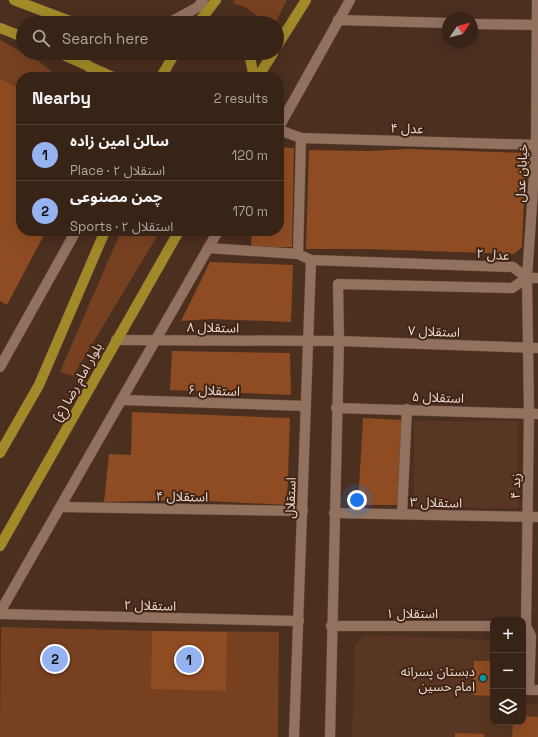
<!DOCTYPE html>
<meta charset="utf-8">
<style>
:root{--surface:#382317;--page:#3f2b20;--text:#f1f3f6;--muted:#aba4a1;--line:#524036;--accent:#95b2f1}
body{margin:0;font-family:"Space Grotesk","Noto Sans Arabic",sans-serif;background:var(--page);color:var(--text)}
.controls{position:absolute;right:12px;bottom:12px;display:grid;overflow:hidden;border-radius:8px;box-shadow:0 4px 16px #0002}
.controls button{width:36px;height:36px;display:grid;place-items:center;padding:0;border:0;border-bottom:1px solid var(--line);background:var(--surface);color:var(--text);font:20px sans-serif}
.compass{position:absolute;left:442px;top:12px;width:36px;height:36px;border-radius:50%;background:var(--surface);box-shadow:0 4px 16px #0002;rotate:55deg}
.you{position:absolute;left:357px;top:500px;width:14px;height:14px;margin:-10px;border:3px solid #fff;border-radius:50%;background:#1a73e8;box-shadow:0 0 0 6px #1a73e833}
.badge{display:grid;place-items:center;width:26px;height:26px;border-radius:50%;background:var(--accent);color:#111;font-size:13px;font-weight:700}
.pin{position:absolute;translate:-50% -50%;border:2px solid #fff;box-shadow:0 1px 4px #0006}
.list{margin:0;padding:0;list-style:none}
h2{display:flex;justify-content:space-between;align-items:center;height:52px;margin:0;padding:0 16px;font-size:17px}
h2 small{font-size:13px;font-weight:400;color:var(--muted)}
.list li{display:grid;grid-template-columns:26px 1fr auto;gap:12px;align-items:center;box-sizing:border-box;height:56px;padding:0 16px;border-top:1px solid var(--line)}
.list b{display:block;font-size:15px;white-space:nowrap}
.list p{margin:0;font-size:13px;white-space:nowrap;color:var(--muted)}
.list em{font-size:13px;font-style:normal;color:var(--muted)}
.icon{flex:none;width:22px;height:22px;fill:none;stroke:currentColor;stroke-width:2;stroke-linecap:round;stroke-linejoin:round}
.map{position:relative;flex:none;width:538px;height:737px;overflow:hidden}
.search{position:absolute;background:var(--surface);box-shadow:0 4px 16px #0002;left:16px;top:16px;width:268px;height:44px;display:flex;align-items:center;gap:10px;box-sizing:border-box;padding:0 14px;border-radius:22px;color:var(--muted);font-size:15px}
.panel{position:absolute;background:var(--surface);box-shadow:0 4px 16px #0002;left:16px;top:72px;width:268px;height:164px;border-radius:16px}
.map>svg:first-child{display:block}
.built{fill:#593622}
.green{fill:#774121}
.building{fill:#8f4c23}
.lines{fill:none;stroke-linecap:round;stroke-linejoin:round}
.minor-casing{stroke:#644c3f;stroke-width:11}
.major-casing{stroke:#644c3f;stroke-width:11}
.minor{stroke:#92715f;stroke-width:10}
.major{stroke:#a38a28;stroke-width:10}
.culture-dot{fill:#0f9aa8;stroke:#402515;stroke-width:1.5}
.labels{text-anchor:middle;stroke-width:4;stroke-linejoin:round;paint-order:stroke}
.street-label{font-size:13px;fill:#ead7ce;stroke:#402515}
.poi-label{font-size:13px;fill:#ead7ce;stroke:#402515;text-anchor:end}
</style>
<div class="map">
<svg width="538" height="737" viewBox="0 0 538 737">
<rect width="100%" height="100%" fill="#4b2f1f"/>
<g class="built">
<path d="M414,421H518V508L414,507Z"/>
<path d="M365,635L493,640V722H523V703L538,704V737H352L355,644Z"/>
</g>
<g class="green">
<path d="M235,0H287L275,23H266L247,8L233,3Z"/>
<path d="M0,40L37,60L59,77H21V90L0,78Z"/>
<path d="M121,231H160L73,376L60,372Z"/>
<path d="M1,627L152,631L279,632L278,737H0Z"/>
</g>
<g class="building">
<path d="M0,78L21,90V231H46L7,305L0,301Z"/>
<path d="M279,147L294,148L292,247H251L252,231H279Z"/>
<path d="M409,149L526,153L522,247L514,254L367,249H306L309,150L368,151Z"/>
<path d="M210,262L293,265L291,322L212,319L181,321Z"/>
<path d="M172,351L290,353L291,395L170,390Z"/>
<path d="M132,412L290,418L287,505L188,500L104,502L109,454L131,455Z"/>
<path d="M363,418L403,420L400,505H358Z"/>
<path d="M152,631L227,632L226,691L151,689Z"/>
<path d="M474,661H493V696L473,695Z"/>
<path d="M523,716L538,717V737H512L513,722H523Z"/>
<path d="M455,733L484,734V737H455Z"/>
</g>
<g class="lines">
<g class="minor-casing">
<g id="minor">
<path d="M537,0L536,145L527,278L529,413L526,626L531,636L529,690H538"/>
<path d="M338,20L448,23"/>
<path d="M169,23L198,7L203,0"/>
<path d="M472,24L538,25"/>
<path d="M88,65L95,77"/>
<path d="M279,127L350,0"/>
<path d="M279,130L301,138L538,145"/>
<path d="M208,248L298,254L311,260L513,267L527,278"/>
<path d="M298,254L301,138"/>
<path d="M527,278H538"/>
<path d="M116,340L339,341L538,348"/>
<path d="M0,367L76,231"/>
<path d="M122,400L306,406"/>
<path d="M336,408L538,414"/>
<path d="M61,507L303,511"/>
<path d="M334,513L538,517"/>
<path d="M402,514L407,409"/>
<path d="M0,612L218,231"/>
<path d="M0,614L299,621"/>
<path d="M331,626H493"/>
<path d="M294,737L311,260"/>
<path d="M330,737L339,341L338,284L512,288L527,278"/>
</g>
</g>
<g class="major-casing">
<g id="major">
<path d="M14,0L75,23"/>
<path d="M198,23L216,0"/>
<path d="M0,28L23,37"/>
<path d="M277,46L306,0"/>
<path d="M59,53L113,77"/>
<path d="M161,53L174,55"/>
<path d="M246,53L250,58L254,77"/>
<path d="M161,77L175,53"/>
<path d="M258,77L273,53"/>
<path d="M0,453L39,385L105,231"/>
<path d="M0,546L179,231"/>
</g>
</g>
<use href="#minor" class="minor"/>
<use href="#major" class="major"/>
</g>
<circle class="culture-dot" cx="483" cy="678" r="4"/>
<g class="labels">
<g class="street-label">
<text transform="translate(407 128) rotate(2)" y="5">عدل ۴</text>
<text transform="translate(521 173) rotate(-87)" y="5">خیابان عدل</text>
<text transform="translate(493 254) rotate(4)" y="5">عدل ۲</text>
<text transform="translate(213 327) rotate(1)" y="5">استقلال ۸</text>
<text transform="translate(434 331) rotate(2)" y="5">استقلال ۷</text>
<text transform="translate(77 382) rotate(-61)" y="5">بلوار امام رضا (ع)</text>
<text transform="translate(214 390) rotate(2)" y="5">استقلال ۶</text>
<text transform="translate(438 397) rotate(2)" y="5">استقلال ۵</text>
<text transform="translate(515 486) rotate(-89)" y="5">زید ۴</text>
<text transform="translate(182 496) rotate(1)" y="5">استقلال ۴</text>
<text transform="translate(290 498) rotate(-88)" y="5">استقلال</text>
<text transform="translate(436 502) rotate(1)" y="5">استقلال ۳</text>
<text transform="translate(150 605) rotate(1)" y="5">استقلال ۲</text>
<text x="412" y="618">استقلال ۱</text>
</g>
<g class="poi-label">
<text x="475" y="676">دبستان پسرانه<tspan x="475" dy="15">امام حسین</tspan></text>
</g>
</g>
</svg>
<div class="controls">
<button>+</button>
<button>−</button>
<button><svg class="icon" aria-label="layers" viewBox="0 0 24 24"><path d="M12 4l9 5-9 5-9-5zM3 14l9 5 9-5"/></svg></button>
</div>
<svg class="compass" viewBox="-18 -18 36 36"><path d="M0-13l5 13h-10z" fill="#e53935"/><path d="M0 13l5-13h-10z" fill="#aba4a1"/></svg>
<div class="you"></div>
<div class="pin badge" style="left:189px;top:660px">1</div>
<div class="pin badge" style="left:55px;top:659px">2</div>
<div class="search"><svg class="icon" aria-label="search" viewBox="0 0 24 24"><circle cx="10" cy="10" r="6"/><path d="M15 15l6 6"/></svg>Search here</div>
<section class="panel">
<h2>Nearby<small>2 results</small></h2>
<ul class="list">
<li><span class="badge">1</span><div><b>سالن امین زاده</b><p>Place · استقلال ۲</p></div><em>120 m</em></li>
<li><span class="badge">2</span><div><b>چمن مصنوعی</b><p>Sports · استقلال ۲</p></div><em>170 m</em></li>
</ul>
</section>
</div>
